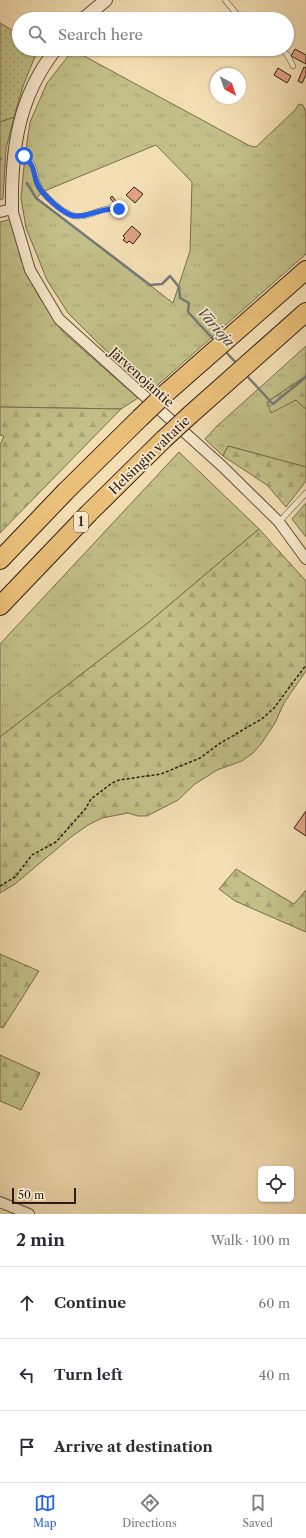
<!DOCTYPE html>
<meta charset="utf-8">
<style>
:root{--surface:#fff;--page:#f7f7f7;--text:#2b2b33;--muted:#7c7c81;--line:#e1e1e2;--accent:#2563eb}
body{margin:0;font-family:"Libre Caslon Text",serif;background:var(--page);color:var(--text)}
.controls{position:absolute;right:12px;bottom:12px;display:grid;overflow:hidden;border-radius:6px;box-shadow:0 1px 3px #0004}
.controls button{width:36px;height:36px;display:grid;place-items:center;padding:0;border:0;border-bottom:1px solid var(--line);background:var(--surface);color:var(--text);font:20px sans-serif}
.compass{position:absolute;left:210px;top:68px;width:36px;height:36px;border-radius:50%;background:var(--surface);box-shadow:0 1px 3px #0004;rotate:140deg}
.scale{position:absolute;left:12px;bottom:10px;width:64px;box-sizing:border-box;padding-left:4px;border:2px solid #2f1c12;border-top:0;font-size:11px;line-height:14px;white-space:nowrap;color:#2f1c12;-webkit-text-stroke:3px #f8eace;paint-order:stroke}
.stop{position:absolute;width:12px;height:12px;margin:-9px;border:3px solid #2563eb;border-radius:50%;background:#fff}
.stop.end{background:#2563eb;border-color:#fff;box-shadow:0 1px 4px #0008}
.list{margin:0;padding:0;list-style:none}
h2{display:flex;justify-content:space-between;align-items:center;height:52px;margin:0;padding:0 16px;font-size:17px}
h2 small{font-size:13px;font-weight:400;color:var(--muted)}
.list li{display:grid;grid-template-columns:26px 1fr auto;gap:12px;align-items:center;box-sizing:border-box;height:72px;padding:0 16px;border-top:1px solid var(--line)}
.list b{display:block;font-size:15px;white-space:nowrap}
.list em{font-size:13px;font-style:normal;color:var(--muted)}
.icon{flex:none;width:22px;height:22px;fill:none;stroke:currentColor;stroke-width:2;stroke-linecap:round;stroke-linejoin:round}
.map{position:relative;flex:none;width:306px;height:1214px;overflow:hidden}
.search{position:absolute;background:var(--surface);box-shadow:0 1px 3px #0004;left:12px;right:12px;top:12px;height:44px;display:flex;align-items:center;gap:10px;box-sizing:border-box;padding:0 14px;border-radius:22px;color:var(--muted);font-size:15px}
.sheet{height:268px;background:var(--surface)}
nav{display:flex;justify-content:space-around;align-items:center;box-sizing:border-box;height:56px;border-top:1px solid var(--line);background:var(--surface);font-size:11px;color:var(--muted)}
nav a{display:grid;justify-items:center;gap:2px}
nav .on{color:var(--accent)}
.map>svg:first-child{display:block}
.grass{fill:url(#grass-tufts);stroke:#786e4d;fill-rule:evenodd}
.forest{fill:url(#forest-firs);stroke:#786e4d}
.park{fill:url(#park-dots);stroke:#786e4d}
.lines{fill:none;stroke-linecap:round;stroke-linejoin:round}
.stream{stroke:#747a76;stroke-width:2.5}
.building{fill:#e1a185;stroke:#2f1c12}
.service-casing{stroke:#604d3a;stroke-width:6}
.minor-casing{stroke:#604d3a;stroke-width:12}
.tertiary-casing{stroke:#604d3a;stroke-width:14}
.motorway-casing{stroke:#2f1c12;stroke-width:20}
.path{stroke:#2f1c12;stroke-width:1.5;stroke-dasharray:3 2;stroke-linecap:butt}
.service{stroke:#f8eace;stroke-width:5}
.minor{stroke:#f8eace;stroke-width:10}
.tertiary{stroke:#f8eace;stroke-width:12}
.motorway{stroke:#eac07a;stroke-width:18}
.motorway-bridge-casing{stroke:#2f1c12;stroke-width:20;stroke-linecap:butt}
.motorway-bridge{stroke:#eac07a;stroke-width:18}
.route{stroke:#2563eb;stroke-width:5}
.labels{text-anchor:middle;stroke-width:3.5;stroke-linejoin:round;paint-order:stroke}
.shield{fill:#f8eace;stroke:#6b5a4a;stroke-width:1}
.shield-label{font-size:12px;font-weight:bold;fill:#2f1c12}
.street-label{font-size:13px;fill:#2f1c12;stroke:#f8eace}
.water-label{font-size:14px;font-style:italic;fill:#524b44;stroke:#f8eace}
</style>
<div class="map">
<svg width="306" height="1214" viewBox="0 0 306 1214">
<defs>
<pattern id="grass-tufts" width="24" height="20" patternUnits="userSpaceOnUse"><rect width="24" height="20" fill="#c2c088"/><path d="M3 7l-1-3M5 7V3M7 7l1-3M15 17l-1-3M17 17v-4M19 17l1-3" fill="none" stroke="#a7a474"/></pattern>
<pattern id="forest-firs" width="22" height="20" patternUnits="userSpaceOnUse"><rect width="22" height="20" fill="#c2c088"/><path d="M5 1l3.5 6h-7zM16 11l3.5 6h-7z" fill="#a7a474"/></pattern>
<pattern id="park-dots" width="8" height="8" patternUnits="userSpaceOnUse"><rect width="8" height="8" fill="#c2c088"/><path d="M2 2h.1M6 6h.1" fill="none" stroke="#a7a474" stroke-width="1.8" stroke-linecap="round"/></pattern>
</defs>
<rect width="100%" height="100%" fill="#f4dfb4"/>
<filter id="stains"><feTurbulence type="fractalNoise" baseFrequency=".005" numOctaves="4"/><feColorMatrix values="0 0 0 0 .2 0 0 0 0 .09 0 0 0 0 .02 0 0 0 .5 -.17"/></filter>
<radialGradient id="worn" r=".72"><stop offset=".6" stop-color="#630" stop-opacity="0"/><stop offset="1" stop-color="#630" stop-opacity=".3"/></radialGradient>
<g class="grass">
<path d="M73,50L250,146L256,147L295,110L299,104L303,105L306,113V254L151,391L101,346L68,313L47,280L26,228L21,198L25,156L30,122L47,83ZM156,145L192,182L190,251L173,303L37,198L42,192Z"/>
<path d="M14,117L6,149L3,199L0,200V122Z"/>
<path d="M12,219L21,260L38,295L63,332L138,398L121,409L0,407V222Z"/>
<path d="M306,346V376L267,402L296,400L306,409V467L228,446L223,456L205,439L217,426Z"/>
<path d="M179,452L259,529L149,622L0,737V644Z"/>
</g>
<g class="forest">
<path d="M306,376V409L296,400L271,413L267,402Z"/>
<path d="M0,407L121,409L0,533V445L4,436L0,435Z"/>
<path d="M228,446L306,467V481L286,507L267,485L223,456Z"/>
<path d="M306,503V537L292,519Z"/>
<path d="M259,529L306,581V671L284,703L275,723L261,744L253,753L242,761L217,770L195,784L178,800L147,816H138L128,813L102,818L88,825L71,837L15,884L0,893V737L149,622Z"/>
<path d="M236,869L294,904L306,890V932L235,901L219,889Z"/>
<path d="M0,954L39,971L3,1028L0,1027Z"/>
<path d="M0,1055L40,1073L21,1110L0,1101Z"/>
</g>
<path class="park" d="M0,23L19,34V49H38L23,86L14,117L0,122Z"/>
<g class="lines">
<g class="stream">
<path d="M0,159H1"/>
<path d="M27,183L36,198L150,285L162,284L170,276L179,287L180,298L189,303L188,312L216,342"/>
<path d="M225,351L238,365"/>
<path d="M246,375L273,404L306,377"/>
</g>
</g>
<g class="building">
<path d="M295,49L306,55V64L291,56Z"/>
<path d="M304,67L306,68V75L302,83L298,81Z"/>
<path d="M278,68L291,76L287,83L274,75Z"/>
<path d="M134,187L143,194L135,203L126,195Z"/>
<path d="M112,196L116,201L114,203L110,198Z"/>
<path d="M132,226L141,234L133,244L129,241L127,243L123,240L125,238L123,236Z"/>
<path d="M306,811V836L294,828Z"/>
</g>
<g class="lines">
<g class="service-casing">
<g id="service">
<path d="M225,0L241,19"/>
<path d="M282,49L288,56L293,66"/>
<path d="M17,149C22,153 28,158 32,164C36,171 35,178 38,185C43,195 63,214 75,216C91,219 103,203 124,210"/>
<path d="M279,522L306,493"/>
</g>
</g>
<g class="minor-casing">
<g id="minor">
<path d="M0,212L12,209L30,270L59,319L223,467L279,522L306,559"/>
<path d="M0,1202L29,1214"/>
</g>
</g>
<g class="tertiary-casing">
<g id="tertiary">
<path d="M83,19L106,0"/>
<path d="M12,209C11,150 18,97 56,49"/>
</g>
</g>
<g class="motorway-casing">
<g id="motorway">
<path d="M165,394L306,270"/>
<path d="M190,415L306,312"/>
<path d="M0,560L66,491L140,418"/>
<path d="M0,606L89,513L164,439"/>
</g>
</g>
<path class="path" d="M0,886L15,877L32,855L56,842L86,808L91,799L112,783L119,780L161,774L200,758L219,744L263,718L274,708L306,665"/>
<use href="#service" class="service"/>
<use href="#minor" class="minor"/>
<use href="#tertiary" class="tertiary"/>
<use href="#motorway" class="motorway"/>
<g class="motorway-bridge-casing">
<g id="motorway-bridge">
<path d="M140,418L165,394"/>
<path d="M164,439L190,415"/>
</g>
</g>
<use href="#motorway-bridge" class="motorway-bridge"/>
</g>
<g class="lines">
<path class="route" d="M24,156C36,167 32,170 37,183C41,194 65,216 76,216C89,217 103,207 119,209"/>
</g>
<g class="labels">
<rect class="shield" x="74" y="512" width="14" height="20" rx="3"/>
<g class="shield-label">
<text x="81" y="526">1</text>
</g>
<g class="street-label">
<text transform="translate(142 377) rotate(42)" y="5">Järvenojantie</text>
<text transform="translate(149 455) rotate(-44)" y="5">Helsingin valtatie</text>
</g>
<g class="water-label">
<text transform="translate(216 327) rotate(48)" y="5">Värioja</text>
</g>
</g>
<rect width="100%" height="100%" filter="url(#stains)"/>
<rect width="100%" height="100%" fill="url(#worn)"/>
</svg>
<div class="controls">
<button><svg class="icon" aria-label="locate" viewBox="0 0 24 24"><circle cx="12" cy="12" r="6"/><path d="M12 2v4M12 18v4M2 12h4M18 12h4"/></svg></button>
</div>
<svg class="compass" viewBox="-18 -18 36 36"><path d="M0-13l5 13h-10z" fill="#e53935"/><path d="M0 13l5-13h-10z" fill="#7c7c81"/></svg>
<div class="scale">50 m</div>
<div class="stop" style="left:24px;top:156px"></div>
<div class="stop end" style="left:119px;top:209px"></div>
<div class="search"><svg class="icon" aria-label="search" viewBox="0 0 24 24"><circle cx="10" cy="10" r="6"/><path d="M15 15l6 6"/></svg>Search here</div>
</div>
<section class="sheet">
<h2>2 min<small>Walk · 100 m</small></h2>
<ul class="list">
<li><svg class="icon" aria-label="ahead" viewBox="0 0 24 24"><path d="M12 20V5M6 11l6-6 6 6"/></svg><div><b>Continue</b></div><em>60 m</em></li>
<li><svg class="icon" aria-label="left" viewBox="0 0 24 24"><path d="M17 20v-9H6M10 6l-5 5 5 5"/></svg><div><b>Turn left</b></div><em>40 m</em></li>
<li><svg class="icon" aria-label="arrive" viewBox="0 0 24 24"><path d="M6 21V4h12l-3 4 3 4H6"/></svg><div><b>Arrive at destination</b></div></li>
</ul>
</section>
<nav>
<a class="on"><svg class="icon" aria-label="map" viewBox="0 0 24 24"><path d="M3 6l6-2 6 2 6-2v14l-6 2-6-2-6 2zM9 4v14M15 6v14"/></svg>Map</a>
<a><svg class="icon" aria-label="directions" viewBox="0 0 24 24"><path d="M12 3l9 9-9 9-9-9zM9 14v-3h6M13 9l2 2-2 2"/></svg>Directions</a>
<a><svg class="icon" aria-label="saved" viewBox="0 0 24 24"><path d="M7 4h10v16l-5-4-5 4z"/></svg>Saved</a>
</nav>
